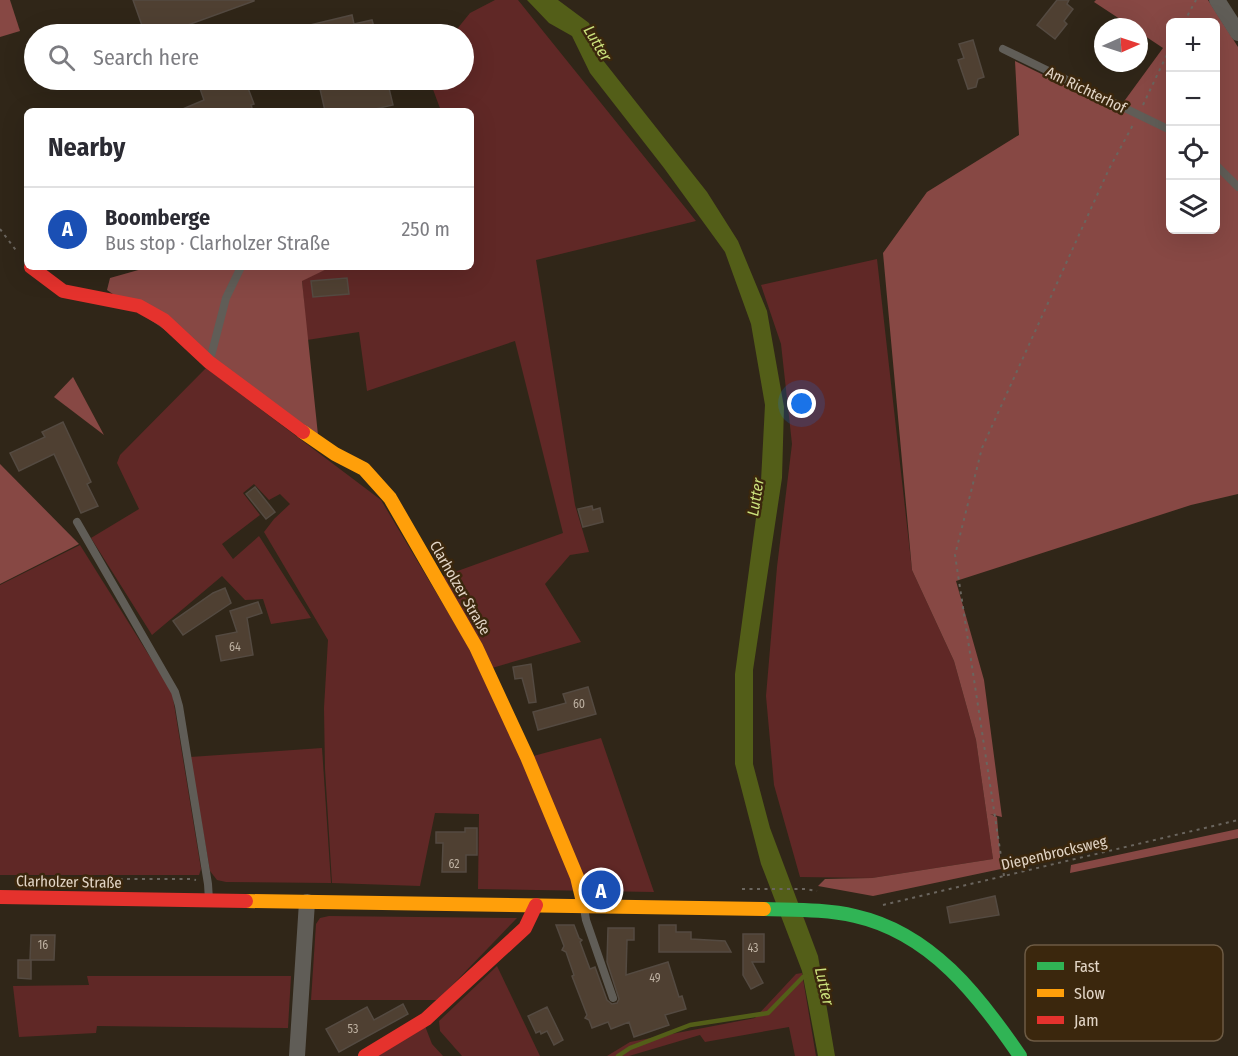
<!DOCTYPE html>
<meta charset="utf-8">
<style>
:root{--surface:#fff;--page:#f2f2f3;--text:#2b2b33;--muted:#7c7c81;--line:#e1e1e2;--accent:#d93025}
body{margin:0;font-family:"Fira Sans Condensed",sans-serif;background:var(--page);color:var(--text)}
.controls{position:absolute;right:18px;top:18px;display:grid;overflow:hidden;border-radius:9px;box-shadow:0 6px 24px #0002}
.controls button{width:54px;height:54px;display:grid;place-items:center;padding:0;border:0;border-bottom:2px solid var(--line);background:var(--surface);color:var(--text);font:30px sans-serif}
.compass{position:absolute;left:1094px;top:18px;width:54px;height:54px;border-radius:50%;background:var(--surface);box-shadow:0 6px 24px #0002;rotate:87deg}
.you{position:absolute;left:802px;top:404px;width:21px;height:21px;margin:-15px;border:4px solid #fff;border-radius:50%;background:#1a73e8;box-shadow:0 0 0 9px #1a73e833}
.badge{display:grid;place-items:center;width:39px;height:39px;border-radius:50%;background:var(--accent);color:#fff;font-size:20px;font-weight:700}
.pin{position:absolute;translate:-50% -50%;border:3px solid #fff;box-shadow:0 2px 6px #0006}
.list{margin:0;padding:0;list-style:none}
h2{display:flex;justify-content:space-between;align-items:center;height:78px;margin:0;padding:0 24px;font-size:26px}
h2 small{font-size:20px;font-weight:400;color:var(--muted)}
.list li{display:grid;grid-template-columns:39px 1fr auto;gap:18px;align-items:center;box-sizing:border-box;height:84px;padding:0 24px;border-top:2px solid var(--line)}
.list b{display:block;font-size:22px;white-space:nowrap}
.list p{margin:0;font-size:20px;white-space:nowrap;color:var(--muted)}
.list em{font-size:20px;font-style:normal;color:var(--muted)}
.icon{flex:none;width:33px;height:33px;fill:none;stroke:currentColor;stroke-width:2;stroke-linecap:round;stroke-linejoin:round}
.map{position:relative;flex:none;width:1238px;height:1056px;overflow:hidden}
.search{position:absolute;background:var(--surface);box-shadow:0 6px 24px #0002;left:24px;top:24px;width:450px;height:66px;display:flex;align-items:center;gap:15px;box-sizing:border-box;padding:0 21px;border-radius:33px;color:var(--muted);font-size:22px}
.panel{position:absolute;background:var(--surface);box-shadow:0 6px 24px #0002;left:24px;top:108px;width:450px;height:162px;border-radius:9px}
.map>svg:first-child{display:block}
.green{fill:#602826}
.forest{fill:#874844;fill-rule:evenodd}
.water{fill:#535e18}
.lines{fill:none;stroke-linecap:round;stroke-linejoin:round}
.stream{stroke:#535e18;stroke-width:4.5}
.building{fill:#4f4032;stroke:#544a41;stroke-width:1.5}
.path{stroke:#6a655e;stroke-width:2;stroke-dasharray:3 4.5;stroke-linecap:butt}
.lane{stroke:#605d57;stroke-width:8}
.street{stroke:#605d57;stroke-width:16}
.fast{stroke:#30b455;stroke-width:14}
.slow{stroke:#ff9f0a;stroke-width:14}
.jam{stroke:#e5322d;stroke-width:14}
.labels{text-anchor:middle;stroke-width:5;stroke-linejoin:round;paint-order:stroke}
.number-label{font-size:12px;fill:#bdb0a1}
.street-label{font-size:15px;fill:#e2d5c6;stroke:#3b270d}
.water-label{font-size:16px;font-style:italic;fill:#cbe17c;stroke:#3b270d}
.key{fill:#3b270d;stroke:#6d5b44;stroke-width:1.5}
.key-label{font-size:16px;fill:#e2d5c6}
</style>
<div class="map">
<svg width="1238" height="1056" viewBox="0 0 1238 1056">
<rect width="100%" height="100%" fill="#302618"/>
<g class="green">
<path d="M495,0H518L696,221L536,260L575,505L589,552L570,555L545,584L581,642L492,668L441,577L563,533L515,341L367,391L359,332L307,340L302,280L331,267H471V111H441L431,84L433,80H464V34H453L470,13Z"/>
<path d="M877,259L912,570L954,661L976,740L993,859L872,878L800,877L774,785L766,696L777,567L792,444L781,344L761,285Z"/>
<path d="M206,368L381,500L471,651L522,759L601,738L654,892L478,889L479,814L435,813L420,886L332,883L325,769L324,708L328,640L264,532L274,519L290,504L280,494L269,500L254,484L243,493L260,515L222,544L233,559L259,536L311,618L271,624L263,599L245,600L222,576L152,635L91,538L139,509L117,463L120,455Z"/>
<path d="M80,545L172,692L201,869L199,875H0V585Z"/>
<path d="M322,748L331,883L226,882L217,880L210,871L190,757Z"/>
<path d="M329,916L517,918L438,1000H311L316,924L320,918Z"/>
<path d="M497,966L540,1056H462L440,1031L439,1021Z"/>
<path d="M802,973L816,1056H795L789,1027L705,1042L700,1035L629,1056H607L630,1042L755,1018L796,974Z"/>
<path d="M87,976H291L288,1028L97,1026L96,1033L19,1037L13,986L89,985Z"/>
<path d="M425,1026L432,1044L443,1056H378Z"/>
</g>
<g class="forest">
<path d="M0,0H10L20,31L0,37Z"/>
<path d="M1096,0H1208L1238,47V494L1191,505L956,581L984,680L1002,817L990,814L997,817L1001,869L873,896L818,886L825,879L872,878L993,859L976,740L954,661L912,570L883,253L927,192L1019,135L1015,61L1117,111L1163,48L1139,32V27H1132L1094,2ZM1170,22H1216V230H1170Z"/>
<path d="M149,267H331L302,281L318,435L107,290L110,278Z"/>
<path d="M73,377L104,435L54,397Z"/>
<path d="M0,464L79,544L0,584Z"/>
<path d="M1238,829V838L1070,873L1071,865Z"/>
</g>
<path class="water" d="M527,0H558L589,23L602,59L707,192L738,241L767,311L784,407L782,478L753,670V764L770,828L818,956L835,1056H818L802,971L761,864L735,764V674L761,481L765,405L751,324L725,252L664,168L590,73L572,36L549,23Z"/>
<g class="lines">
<path class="stream" d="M618,1056L630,1048L690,1025L768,1013L803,977L807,976"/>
</g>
<g class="building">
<path d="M133,0H254V1L163,34H145Z"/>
<path d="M1057,0H1069L1067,4L1073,9L1064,21L1067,24L1055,39L1037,25Z"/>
<path d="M352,15L354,24L372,20L376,34H290L289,30Z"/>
<path d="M973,40L984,77L978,79L976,87L968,89L958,60L964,58L959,44Z"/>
<path d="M197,80H245L254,104L251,105L253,111H178L204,100Z"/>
<path d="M318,80H387L393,105L366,111H325Z"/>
<path d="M347,278L349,294L313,297L311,281Z"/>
<path d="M63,422L91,482L87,484L98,506L81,513L54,454L19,471L10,453L45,437L42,432Z"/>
<path d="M255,487L275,512L266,519L246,494Z"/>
<path d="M592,506L593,510L600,508L603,522L583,527L578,509Z"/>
<path d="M225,588L231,603L183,635L173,621L213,593Z"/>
<path d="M258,602L262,613L247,618L253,655L221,661L216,636L237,632L230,611Z"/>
<path d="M531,664L536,702L529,703L522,678L515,679L513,667Z"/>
<path d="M588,687L596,714L538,730L533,712L566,703L563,694Z"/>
<path d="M465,828H477V855H466V872H442L443,843H436V832H465Z"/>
<path d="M995,896L999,915L950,923L947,907Z"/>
<path d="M556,925H574L579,938L582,940L580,942L590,969L595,967L607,1000L612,1004L617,1003L619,999L607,962L608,928H634V940H627L626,975L668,962L679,997L682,996L686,1009L665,1015L669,1025L634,1037L629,1022L611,1029L608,1022L592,1028L589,1020L585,1018L587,1015L572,976L574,975L566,952L562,950L564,946Z"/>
<path d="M659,925H676V932H691V939L725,941L731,952H659Z"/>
<path d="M743,934H764V962H752L763,983L751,989L743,975Z"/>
<path d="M31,935H55L54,960H30Z"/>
<path d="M18,960H31V979L18,978Z"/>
<path d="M403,1004L408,1014L339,1052L326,1029L367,1007L374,1020Z"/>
<path d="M547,1007L563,1040L554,1045L547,1031L541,1034L540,1031L536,1033L528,1016Z"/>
</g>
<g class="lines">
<g class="path">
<path d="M1184,22L1196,0"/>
<path d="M1143,105L1170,48"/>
<path d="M0,229L18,253"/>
<path d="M1004,876L955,555L982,448L1109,169L1134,123"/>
<path d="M82,879H190L196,880"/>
<path d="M742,889H805L817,891"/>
<path d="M883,905L1238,820"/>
</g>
<g class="lane">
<path d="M1003,49L1170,130"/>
<path d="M1216,165L1238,187"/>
<path d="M210,360L226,298L241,267"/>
<path d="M77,522L175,692L179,706L208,884L209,900"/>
<path d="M584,908L586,920L613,998"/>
</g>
<g class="street">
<path d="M1217,0L1238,33"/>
<path d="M297,1056L307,902"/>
</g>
<path class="fast" d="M764,909C794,910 825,909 855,916C931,933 979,996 1020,1056"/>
<g class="slow">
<path d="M303,432L335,454L364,469L390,498L476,647L527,757L577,877L584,906"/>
<path d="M246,901L764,909"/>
</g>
<g class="jam">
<path d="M31,267L63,291L139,306L164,320L209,362L303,432"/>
<path d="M0,897L246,901"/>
<path d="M365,1056L426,1019L525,928L536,905"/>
</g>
</g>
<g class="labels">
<g class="number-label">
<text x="235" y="651">64</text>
<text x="579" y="708">60</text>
<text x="454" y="868">62</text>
<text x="43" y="949">16</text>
<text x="753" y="952">43</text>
<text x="655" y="982">49</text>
<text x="353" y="1033">53</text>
</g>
<g class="street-label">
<text transform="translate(1086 90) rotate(26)" y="5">Am Richterhof</text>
<text transform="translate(460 588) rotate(60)" y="5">Clarholzer Straße</text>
<text transform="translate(1054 853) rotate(-13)" y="5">Diepenbrocksweg</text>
<text transform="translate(69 882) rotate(1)" y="5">Clarholzer Straße</text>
</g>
<g class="water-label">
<text transform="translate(598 43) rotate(59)" y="6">Lutter</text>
<text transform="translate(755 497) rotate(-81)" y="6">Lutter</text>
<text transform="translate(825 986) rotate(77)" y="6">Lutter</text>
</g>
</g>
<rect x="1025" y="945" width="198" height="96" rx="9" class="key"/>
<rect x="1037" y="962" width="27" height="8" fill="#30b455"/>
<rect x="1037" y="989" width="27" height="8" fill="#ff9f0a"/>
<rect x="1037" y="1016" width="27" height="8" fill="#e5322d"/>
<g class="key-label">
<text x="1074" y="972">Fast</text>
<text x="1074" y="999">Slow</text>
<text x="1074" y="1026">Jam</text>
</g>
</svg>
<div class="controls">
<button>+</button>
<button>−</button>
<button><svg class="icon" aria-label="locate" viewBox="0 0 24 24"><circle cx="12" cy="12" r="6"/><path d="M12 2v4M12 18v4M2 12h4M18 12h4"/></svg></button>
<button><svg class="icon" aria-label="layers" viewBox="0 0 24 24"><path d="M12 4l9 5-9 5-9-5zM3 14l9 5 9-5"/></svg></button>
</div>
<svg class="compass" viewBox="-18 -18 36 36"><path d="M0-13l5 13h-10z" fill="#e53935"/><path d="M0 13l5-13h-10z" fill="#7c7c81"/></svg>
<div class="you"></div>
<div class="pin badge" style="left:601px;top:890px;background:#1a4fb4">A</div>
<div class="search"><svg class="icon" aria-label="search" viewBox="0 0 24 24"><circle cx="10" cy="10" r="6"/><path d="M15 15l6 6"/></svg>Search here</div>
<section class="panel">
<h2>Nearby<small></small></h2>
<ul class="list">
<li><span class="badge" style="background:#1a4fb4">A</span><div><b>Boomberge</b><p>Bus stop · Clarholzer Straße</p></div><em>250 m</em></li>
</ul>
</section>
</div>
